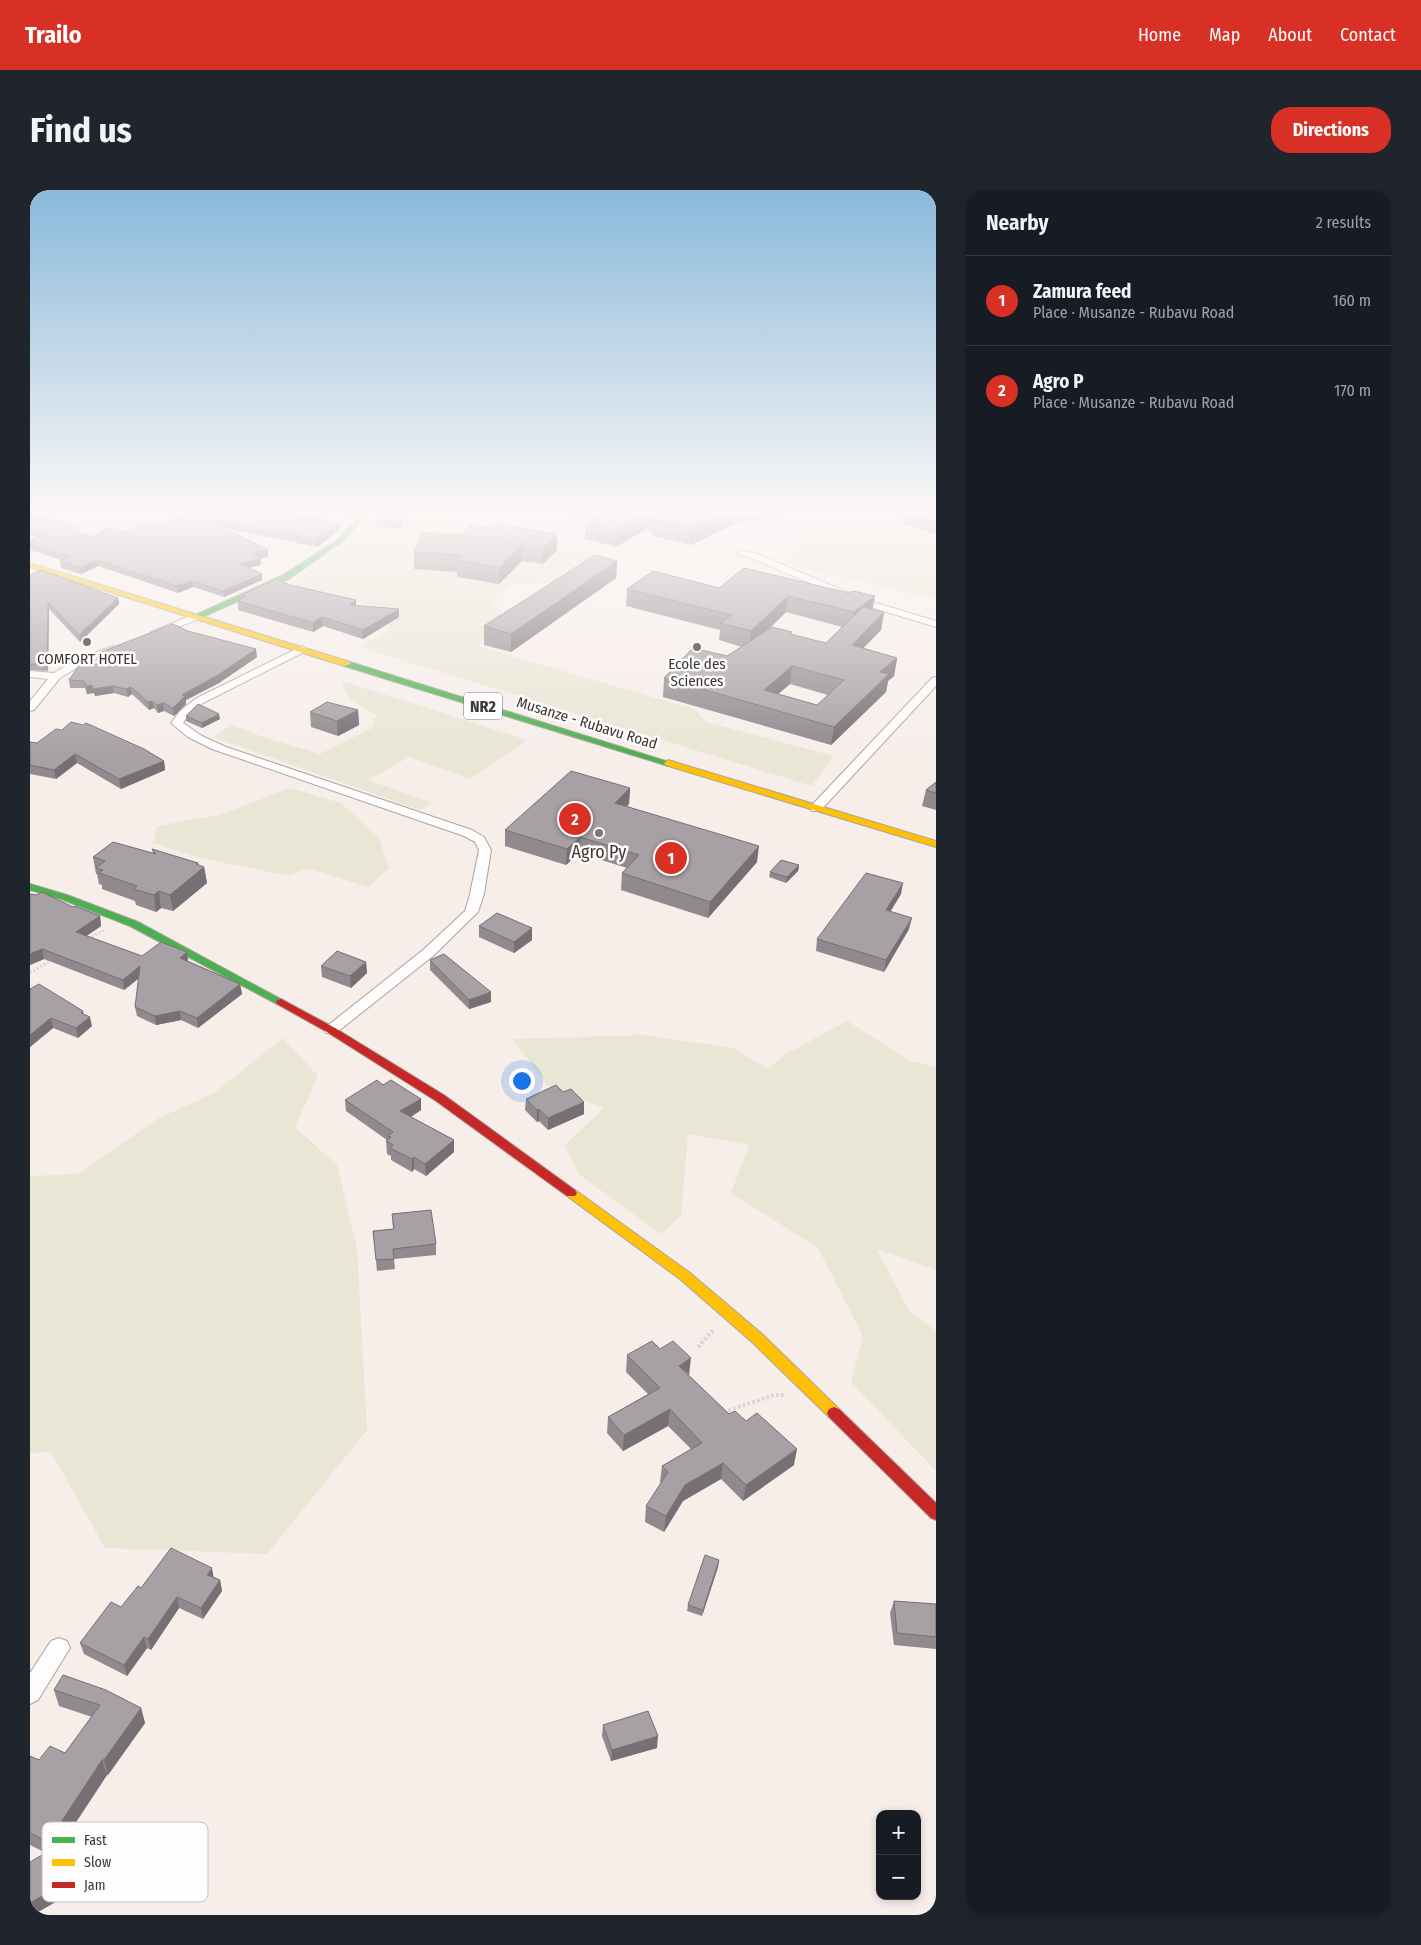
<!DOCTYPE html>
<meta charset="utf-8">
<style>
:root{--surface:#171b24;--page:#20242c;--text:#f1f3f6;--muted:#9ea1a6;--line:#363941;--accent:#d93025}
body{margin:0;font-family:"Fira Sans Condensed",sans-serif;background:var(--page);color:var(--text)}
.controls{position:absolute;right:15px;bottom:15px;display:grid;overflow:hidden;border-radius:10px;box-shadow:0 2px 8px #0003}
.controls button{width:45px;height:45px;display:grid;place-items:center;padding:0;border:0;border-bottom:1px solid var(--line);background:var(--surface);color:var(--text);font:25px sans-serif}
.you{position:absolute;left:491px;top:890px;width:18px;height:18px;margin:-12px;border:4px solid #fff;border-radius:50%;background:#1a73e8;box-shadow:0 0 0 8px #1a73e833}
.badge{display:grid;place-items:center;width:32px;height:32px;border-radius:50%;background:var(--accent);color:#fff;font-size:16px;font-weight:700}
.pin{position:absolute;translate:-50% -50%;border:2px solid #fff;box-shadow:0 1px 5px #0006}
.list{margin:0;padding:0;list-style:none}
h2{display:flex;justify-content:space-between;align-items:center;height:65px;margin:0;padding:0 20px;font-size:21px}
h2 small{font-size:16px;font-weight:400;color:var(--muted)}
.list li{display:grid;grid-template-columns:32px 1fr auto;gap:15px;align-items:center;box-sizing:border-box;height:90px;padding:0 20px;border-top:1px solid var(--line)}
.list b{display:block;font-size:19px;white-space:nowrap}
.list p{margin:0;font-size:16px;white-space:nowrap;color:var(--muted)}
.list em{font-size:16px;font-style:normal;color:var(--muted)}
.map{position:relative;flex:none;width:906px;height:1725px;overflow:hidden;border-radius:20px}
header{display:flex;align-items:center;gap:30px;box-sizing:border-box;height:70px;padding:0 25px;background:var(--accent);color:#fff}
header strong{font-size:24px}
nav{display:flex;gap:28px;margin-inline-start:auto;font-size:18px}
.intro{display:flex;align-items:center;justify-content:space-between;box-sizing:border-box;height:120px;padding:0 30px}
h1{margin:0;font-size:35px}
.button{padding:12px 22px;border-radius:20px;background:var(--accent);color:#fff;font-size:18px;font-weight:700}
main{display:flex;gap:30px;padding:0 30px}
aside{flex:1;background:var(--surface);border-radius:20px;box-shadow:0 2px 8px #0003}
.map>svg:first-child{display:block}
.green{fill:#e8e6d4}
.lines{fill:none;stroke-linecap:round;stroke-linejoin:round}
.street-casing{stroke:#aba39f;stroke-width:2}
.fast-casing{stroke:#aba39f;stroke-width:2}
.slow-casing{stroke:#aba39f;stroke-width:2}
.jam-casing{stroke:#aba39f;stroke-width:2}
.path-far2{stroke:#d8d4d4;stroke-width:2;stroke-dasharray:2 2;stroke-linecap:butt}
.path-far1{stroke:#d8d4d4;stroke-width:2.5;stroke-dasharray:2 2;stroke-linecap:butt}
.path{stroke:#d8d4d4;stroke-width:4;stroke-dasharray:2.5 2.5;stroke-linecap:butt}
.street{fill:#fefcfc;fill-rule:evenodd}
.fast{fill:#4caf50;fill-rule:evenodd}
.slow{fill:#ffc107;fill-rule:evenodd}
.jam{fill:#c62828;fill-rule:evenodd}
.wall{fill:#908a8e;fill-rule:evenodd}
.shaded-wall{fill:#757074}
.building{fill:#a7a0a5;stroke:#757074;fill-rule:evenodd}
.poi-dot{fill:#7f7672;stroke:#fdfdfd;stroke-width:2}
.labels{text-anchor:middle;stroke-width:5;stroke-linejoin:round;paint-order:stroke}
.far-poi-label{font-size:15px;fill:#3e3632;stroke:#fdfdfd}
.far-street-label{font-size:15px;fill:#3e3632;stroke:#fdfdfd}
.shield{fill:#fdfdfd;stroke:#77726f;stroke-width:1}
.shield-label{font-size:16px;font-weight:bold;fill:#3e3632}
.poi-label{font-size:18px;fill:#3e3632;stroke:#fdfdfd}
.key{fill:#fdfdfd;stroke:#c4c1c0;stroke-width:1}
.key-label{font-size:14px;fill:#3e3632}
</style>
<header>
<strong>Trailo</strong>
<nav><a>Home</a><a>Map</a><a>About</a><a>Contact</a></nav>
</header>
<div class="intro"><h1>Find us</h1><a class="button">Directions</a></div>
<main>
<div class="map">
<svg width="906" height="1725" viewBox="0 0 906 1725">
<rect width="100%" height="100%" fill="#f7eeea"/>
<g class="green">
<path d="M391,329L592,369L543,392L482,394L462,410L479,430L447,456L664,519L677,532L803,566L782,596L329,457L358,441L361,421L259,395L308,361L324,345L374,341Z"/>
<path d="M797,333L906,351V409L751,373Z"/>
<path d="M310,490L497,550L440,589L379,567L338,590L402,613L390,620L183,547L202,535L233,547L290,564L342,538L347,525L320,510Z"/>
<path d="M260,598L311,613L349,648L359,678L338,697L278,678L259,686L171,668L123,653L127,636L189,625Z"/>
<path d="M817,831L880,871L906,877V1080L847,1059L879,1121L906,1141V1281L821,1192L833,1146L788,1058L701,1003L719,955L658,944L651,1026L631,1044L551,986L534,956L574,918L517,895L483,849L612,845L703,858L738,879L756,864Z"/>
<path d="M253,848L288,886L265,937L307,975L327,1058L337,1240L237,1364L75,1358L21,1262L0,1263V986L48,984L129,928L184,903Z"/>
</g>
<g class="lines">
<g class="street-casing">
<g id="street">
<path d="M275,323H290L325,329L329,332L325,335L279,326Z"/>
<path d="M712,360L727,364L836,410L906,431V437L830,414L721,368L709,365L707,363Z"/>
<path d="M165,424L170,427L169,429L130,444H122L121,442Z"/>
<path d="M84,456L89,459L88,461L55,473L30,488L4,520L0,521V511L18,489L0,487V481L24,483L47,469Z"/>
<path d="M272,456L277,459L276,461L173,513L158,525L153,533L172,546L196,557L442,640L454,647L461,660L454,704L448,722L403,766L306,843H296L294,840L296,837L393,760L435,721L440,704L449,660L445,652L434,646L182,559L158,547L141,533L150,521L165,509Z"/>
<path d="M906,487V496L790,621H782L780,618L782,615L902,488Z"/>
<path d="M29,1448L37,1451L40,1458L8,1510L0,1514V1483L21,1451Z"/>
</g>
</g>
<g class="fast-casing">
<g id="fast">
<path d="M331,323H337L313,351L259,389L168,429L161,427L253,385L309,349Z"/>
<path d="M314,472H320L642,573L638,576L635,575L314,476Z"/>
<path d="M0,694L37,705L108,732L256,812L251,815L247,814L100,736L31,709L0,700Z"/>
</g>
</g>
<g class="slow-casing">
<g id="slow">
<path d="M0,373L320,472L321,474L314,476L0,377Z"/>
<path d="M638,570L906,651V657L635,575L634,573Z"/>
<path d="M541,999L545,1000L660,1083L732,1144L809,1219L811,1223L809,1227L804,1229L799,1227L722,1152L650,1089L537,1006L535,1003L537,1000Z"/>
</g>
</g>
<g class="jam-casing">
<g id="jam">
<path d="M251,809L305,838L414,905L545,1000L547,1003L545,1006H537L406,911L297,842L247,814L246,812L247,810Z"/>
<path d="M804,1217L809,1219L906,1313V1330L901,1328L799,1227L797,1223L799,1219Z"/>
</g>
</g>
<g class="path-far2">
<path d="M786,330L790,323"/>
<path d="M682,343L702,356"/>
<path d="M743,360L786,330L847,340L852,338L848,333"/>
</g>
<g class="path-far1">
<path d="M58,749L76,739"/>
<path d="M0,783L22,770"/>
</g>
<g class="path">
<path d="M668,1157L684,1139"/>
<path d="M695,1224L700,1220L744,1205H755"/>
</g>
<use href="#street" class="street"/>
<use href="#fast" class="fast"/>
<use href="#slow" class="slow"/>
<use href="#jam" class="jam"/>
</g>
<g class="wall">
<path d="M154,323L311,339L287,357L195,338L238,360V366L230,369L231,375L219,378L232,384V390L194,407L163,397L148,403L68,376L51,384L31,378L30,371L32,370L0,360V350L7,347L0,345V324L37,334L50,344L62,347L98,342L131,336Z"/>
<path d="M352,323H379L370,339L347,337L346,331Z"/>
<path d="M528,323H753L741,331L731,328L723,331L715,329L661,355L624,346L618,338L586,357L555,349V334L561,330Z"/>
<path d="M874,323H906V344L872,334Z"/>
<path d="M431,345L527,360L513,374L492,371L469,394L427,387V382L384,379V362Z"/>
<path d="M587,371L586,388L481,462L454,455V436Z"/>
<path d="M714,378L842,419L854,422L851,440L833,458L867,468L864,486L858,491L856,502L801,555L633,507L634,488L697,466L712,457L689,450L690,440L596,416L597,399L689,398ZM756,422L812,437L796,453L739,439ZM760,494L798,505L787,515L748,504Z"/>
<path d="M0,385L88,408L89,414L50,452L19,419L18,481L0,480Z"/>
<path d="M260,395L326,415L369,427L333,449L293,436L283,442L208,420V411L212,408V405Z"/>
<path d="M158,441L227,467L189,493L156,510V514L144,526L134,521L128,523L124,518L119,520L102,504L98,507L84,503L65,506L64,503L57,504L55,498H40L39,490L70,474L67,471L66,464Z"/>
<path d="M328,520L329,535L308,546L281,537L280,522Z"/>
<path d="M156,526L190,529L172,538L156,531Z"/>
<path d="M0,552L134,571L135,580L91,599L47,573L26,589L0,584Z"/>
<path d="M906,592V620L892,616L896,600Z"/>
<path d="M600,598L599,614L597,616L727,672L678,728L591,700L592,683L597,678L549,663L536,675L475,656V640Z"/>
<path d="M122,659L168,673V675L174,677L177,693L143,721L131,718L126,722L106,715L105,711L72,699V695L69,694L67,684H66L63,667L123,663Z"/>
<path d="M769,675L768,681L756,693L739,687L740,682Z"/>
<path d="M0,704L70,726L71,736L56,746L112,766L157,762L158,771L210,794L212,804L168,838L151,830L126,835L107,826L105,817L109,788L94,800L14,769L0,775Z"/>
<path d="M871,704L860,722L879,739L854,782L786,761L787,749Z"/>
<path d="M449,736L502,738V750L484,763L449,747Z"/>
<path d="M400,770L461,812L439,819L400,780Z"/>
<path d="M336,772L337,783L321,798L292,787L291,776Z"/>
<path d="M0,799L54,824L62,836L48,848L23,838L0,857Z"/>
<path d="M353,895L391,909V920L381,927L424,950V962L396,986L384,979L382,982L361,970V966L357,964L356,951L357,950L316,921L315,910Z"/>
<path d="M533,902L554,912V924L518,940L509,931L507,932L495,920L496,909Z"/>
<path d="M362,1024L406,1054V1065L364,1069L365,1079L347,1081L343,1041L363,1039Z"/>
<path d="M630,1159L658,1185L699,1224L764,1275L713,1311L691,1289L653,1311L634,1342L615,1332L616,1316L631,1293L630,1292L632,1276L661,1259L638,1236L593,1261L577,1243L578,1227L618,1204L596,1182L597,1165Z"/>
<path d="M689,1370L688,1377L672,1426L657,1421L658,1415Z"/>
<path d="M184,1387L190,1390L192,1401L173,1429L149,1418L121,1460L117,1458L97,1486L54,1464L50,1453L91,1417L111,1398Z"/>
<path d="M864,1411L906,1414V1459L864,1455L860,1423Z"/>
<path d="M24,1500L111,1518L115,1533L78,1585H77L29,1658L46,1700L3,1725H0L16,1663L0,1655V1566L9,1570L35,1563L62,1527L29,1516Z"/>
<path d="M573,1535L627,1558L581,1571L572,1546Z"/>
</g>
<g class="shaded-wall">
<path d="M375,323H379L370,339L369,333Z"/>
<path d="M619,323L618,338L586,357L587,341Z"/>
<path d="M698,323H715V329L661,355L662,339Z"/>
<path d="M724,323H732L731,328L723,331Z"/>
<path d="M742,323H753L741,331Z"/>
<path d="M310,333L311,339L287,357V350Z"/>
<path d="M527,344V360L513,374V358Z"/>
<path d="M493,354L492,371L469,394V378Z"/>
<path d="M238,360V366L230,369L231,375L211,380L210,374L224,364Z"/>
<path d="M67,370L68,376L51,384L50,378Z"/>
<path d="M587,371L586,388L481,462V444Z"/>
<path d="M232,384V390L194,407L193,401Z"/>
<path d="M162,391L163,397L148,403L147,396Z"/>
<path d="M758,406L756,422L719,458L721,441Z"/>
<path d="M845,406L842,423L822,439L824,422Z"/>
<path d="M88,408L89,414L50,452L49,445Z"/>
<path d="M326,410V419L320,415Z"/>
<path d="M18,412L19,419L18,481L17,474Z"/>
<path d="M369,419V427L333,449V440Z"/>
<path d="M854,422L851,440L819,473L822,455Z"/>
<path d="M292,427L293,436L283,442V433Z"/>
<path d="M226,459L227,467L189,493L156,510V514L144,526L143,518L152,505Z"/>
<path d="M867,468L864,486L858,491L856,502L801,555L804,537L850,482Z"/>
<path d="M762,476L760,494L733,517L734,500Z"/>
<path d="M62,495L64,503L57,504L56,496Z"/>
<path d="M83,496L84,503L65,506L63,499Z"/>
<path d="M101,497L102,504L98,507L96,499Z"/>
<path d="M122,511L124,518L119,520L118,512Z"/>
<path d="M133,513L134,521L128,523L127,515Z"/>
<path d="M328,520L329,535L308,546L307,531Z"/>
<path d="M189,524L190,529L172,538V533Z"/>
<path d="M45,564L47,573L26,589L24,580Z"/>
<path d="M134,571L135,580L91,599L89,589Z"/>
<path d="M600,598L599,614L584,628L585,613Z"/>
<path d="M550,647L549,663L536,675L537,659Z"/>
<path d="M729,656L727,672L678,728L680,712Z"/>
<path d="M168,673L169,681L174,677L177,693L143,721L140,705Z"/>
<path d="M769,675L768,681L756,693L757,687Z"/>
<path d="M873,693L871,704L854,732L856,720Z"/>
<path d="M129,701L131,718L126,722L124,705Z"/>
<path d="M70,726L71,736L48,752L46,742Z"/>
<path d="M882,728L879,739L854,782L856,770Z"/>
<path d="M502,738V750L484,763V752Z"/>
<path d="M12,759L14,769L0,775V764Z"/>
<path d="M157,762L158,772L150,768Z"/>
<path d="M336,772L337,783L321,798L320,786Z"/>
<path d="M110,776L112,786L94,800L93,790Z"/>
<path d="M210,794L212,804L168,838L167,828Z"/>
<path d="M461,802V812L439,819V810Z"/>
<path d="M53,821L55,831L60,827L62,836L48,848L46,838L51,823Z"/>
<path d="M150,821L151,830L126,835L125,826Z"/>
<path d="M21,828L23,838L0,857V845Z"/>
<path d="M391,909V920L371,933L370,921Z"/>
<path d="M554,912V924L518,940V928Z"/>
<path d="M509,919V931L507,932V920Z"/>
<path d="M424,950V962L396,986L395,974Z"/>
<path d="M384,967V979L382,982V969Z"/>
<path d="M661,1168L659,1185L649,1176Z"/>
<path d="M640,1219L638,1236L593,1261L594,1245Z"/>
<path d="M767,1259L764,1275L713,1311L716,1295Z"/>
<path d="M693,1273L691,1289L653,1311L634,1342L636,1326L655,1295Z"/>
<path d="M689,1370L688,1377L672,1426L673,1420Z"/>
<path d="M182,1378L184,1389L177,1385Z"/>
<path d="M190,1390L192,1401L173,1429L171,1418Z"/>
<path d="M147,1407L149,1418L121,1460L118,1449Z"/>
<path d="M114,1447L117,1458L97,1486L94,1475Z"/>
<path d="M111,1518L115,1533L78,1585L74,1570Z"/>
<path d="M628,1546L627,1558L581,1571L582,1560Z"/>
<path d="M72,1570L77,1585L23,1667L18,1652Z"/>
<path d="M42,1689L46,1700L3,1725H0V1713Z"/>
</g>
<g class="building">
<path d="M154,323H262L310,333L287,350L181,330L180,331L238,360L224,364L230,369L210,374L232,384L193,401L162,391L147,396L67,370L50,378L30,371L40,367L0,354V350L17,343L0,340V324L25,331L35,330L37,334L49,337L48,343L62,347L77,338L98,342L109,333L131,336Z"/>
<path d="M352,323H375L369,333L346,331Z"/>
<path d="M574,323H619L587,341L555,334Z"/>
<path d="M619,323H698L662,339L625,330Z"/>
<path d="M875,323H906V332Z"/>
<path d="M466,334L527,344L513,358L493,354L469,378L427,370L432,365L384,362L392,343L431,345L441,335L461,338Z"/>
<path d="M565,365L587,371L481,444L454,436Z"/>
<path d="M714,378L819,403L823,401L845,406L824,422L758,406L721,441L690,433L701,425L597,399L623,381L689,398Z"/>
<path d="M11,380L88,408L49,445L18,412L17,474H0V385Z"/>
<path d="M247,389L260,395L326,410L320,415L369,419L333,440L292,427L283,433L208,411L216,406L212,405Z"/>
<path d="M833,417L854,422L822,455L867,468L850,482L859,484L804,537L634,488L663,458L697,466L742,437L762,442L760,444L796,453ZM762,476L814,490L787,515L734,500Z"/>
<path d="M143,434L158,441L226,459L188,485L152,505L155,506L143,518L133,513L127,515L122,511L118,512L101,497L96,499L83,496L63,499L62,495L56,496L54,491L39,490L51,473L76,475L66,464Z"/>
<path d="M297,512L328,520L307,531L280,522Z"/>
<path d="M168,514L189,524L172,533L156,526Z"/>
<path d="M41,532L53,535L56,533L114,559L134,571L89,589L45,564L24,580L0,575V552L7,553L26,539L32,540Z"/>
<path d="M541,581L600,598L585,613L729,656L680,712L592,683L609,665L550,647L537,659L475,640Z"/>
<path d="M906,592V603L896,600Z"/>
<path d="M83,652L126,664L122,659L168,673L166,674L174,677L140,705L129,701L124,705L103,699L107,696L69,683L73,680L66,678L75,671L63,667Z"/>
<path d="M751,670L769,675L757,687L740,682Z"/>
<path d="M836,683L873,693L856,720L882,728L856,770L787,749Z"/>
<path d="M12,702L43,717L45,716L70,726L46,742L112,766L131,752L157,762L150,768L210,794L167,828L150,821L125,826L105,817L110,776L93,790L12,759L0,764V704L6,705Z"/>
<path d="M467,723L502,738L484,752L449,736Z"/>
<path d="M307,761L336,772L320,786L291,776Z"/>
<path d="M414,764L461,802L439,810L400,770Z"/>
<path d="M9,794L53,821L51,823L60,827L46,838L21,828L0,845V799Z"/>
<path d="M347,890L353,895L361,890L391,909L370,921L424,950L395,974L384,967L382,969L360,958L363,955L356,951L361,947L358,946L363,942L315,910Z"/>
<path d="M526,895L533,902L541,899L554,912L518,928L509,919L507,920L496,909Z"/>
<path d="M401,1020L406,1054L363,1059L364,1069L346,1070L343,1041L364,1039L362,1024Z"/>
<path d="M622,1151L630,1159L643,1151L661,1168L649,1176L699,1224L705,1221L716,1231L727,1223L767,1259L716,1295L693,1273L655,1295L636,1326L616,1316L638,1282L632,1276L672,1253L640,1219L594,1245L578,1227L630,1198L597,1165Z"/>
<path d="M141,1358L182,1378L177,1385L190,1390L171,1418L147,1407L118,1449L114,1447L94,1475L50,1453L81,1412L91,1417L108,1396L111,1398Z"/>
<path d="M675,1365L689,1370L673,1420L658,1415Z"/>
<path d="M864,1411L906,1414V1447L867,1443Z"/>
<path d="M33,1485L76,1500L111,1518L74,1570H72L18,1652L0,1643V1566L9,1570L20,1556L35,1563L70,1515L24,1500Z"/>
<path d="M618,1521L628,1546L582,1560L573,1535Z"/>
<path d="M28,1656L42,1689L0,1713V1672Z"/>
</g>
<linearGradient id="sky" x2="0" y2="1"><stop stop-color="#8ab9db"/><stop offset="0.57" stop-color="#fbf7f6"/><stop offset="1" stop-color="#fbf7f6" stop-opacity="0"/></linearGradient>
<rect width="906" height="564" fill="url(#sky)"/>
<g class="poi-dot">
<circle cx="57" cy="452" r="5"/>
<circle cx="667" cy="457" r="5"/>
<circle cx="569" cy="643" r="5"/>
</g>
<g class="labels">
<g class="far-poi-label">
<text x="57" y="474">COMFORT HOTEL</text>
<text x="667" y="479">Ecole des<tspan x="667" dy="17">Sciences</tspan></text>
</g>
<g class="far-street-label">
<text transform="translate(557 533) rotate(17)" y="5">Musanze - Rubavu Road</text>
</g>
<rect class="shield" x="434" y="502.5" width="38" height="27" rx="4"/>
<g class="shield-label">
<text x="453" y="522">NR2</text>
</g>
<g class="poi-label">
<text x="569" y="668">Agro Py</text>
</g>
</g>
<rect x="12" y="1632" width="166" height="80" rx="8" class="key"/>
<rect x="22" y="1647" width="23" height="6" fill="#4caf50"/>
<rect x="22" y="1669" width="23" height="7" fill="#ffc107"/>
<rect x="22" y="1692" width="23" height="6" fill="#c62828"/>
<g class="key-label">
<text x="54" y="1655">Fast</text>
<text x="54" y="1677">Slow</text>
<text x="54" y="1700">Jam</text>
</g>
</svg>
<div class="controls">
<button>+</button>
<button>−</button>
</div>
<div class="you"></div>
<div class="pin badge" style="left:641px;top:668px">1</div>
<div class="pin badge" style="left:545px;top:629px">2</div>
</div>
<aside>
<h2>Nearby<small>2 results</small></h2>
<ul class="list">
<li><span class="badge">1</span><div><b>Zamura feed</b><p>Place · Musanze - Rubavu Road</p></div><em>160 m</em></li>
<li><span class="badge">2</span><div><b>Agro P</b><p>Place · Musanze - Rubavu Road</p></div><em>170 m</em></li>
</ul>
</aside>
</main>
